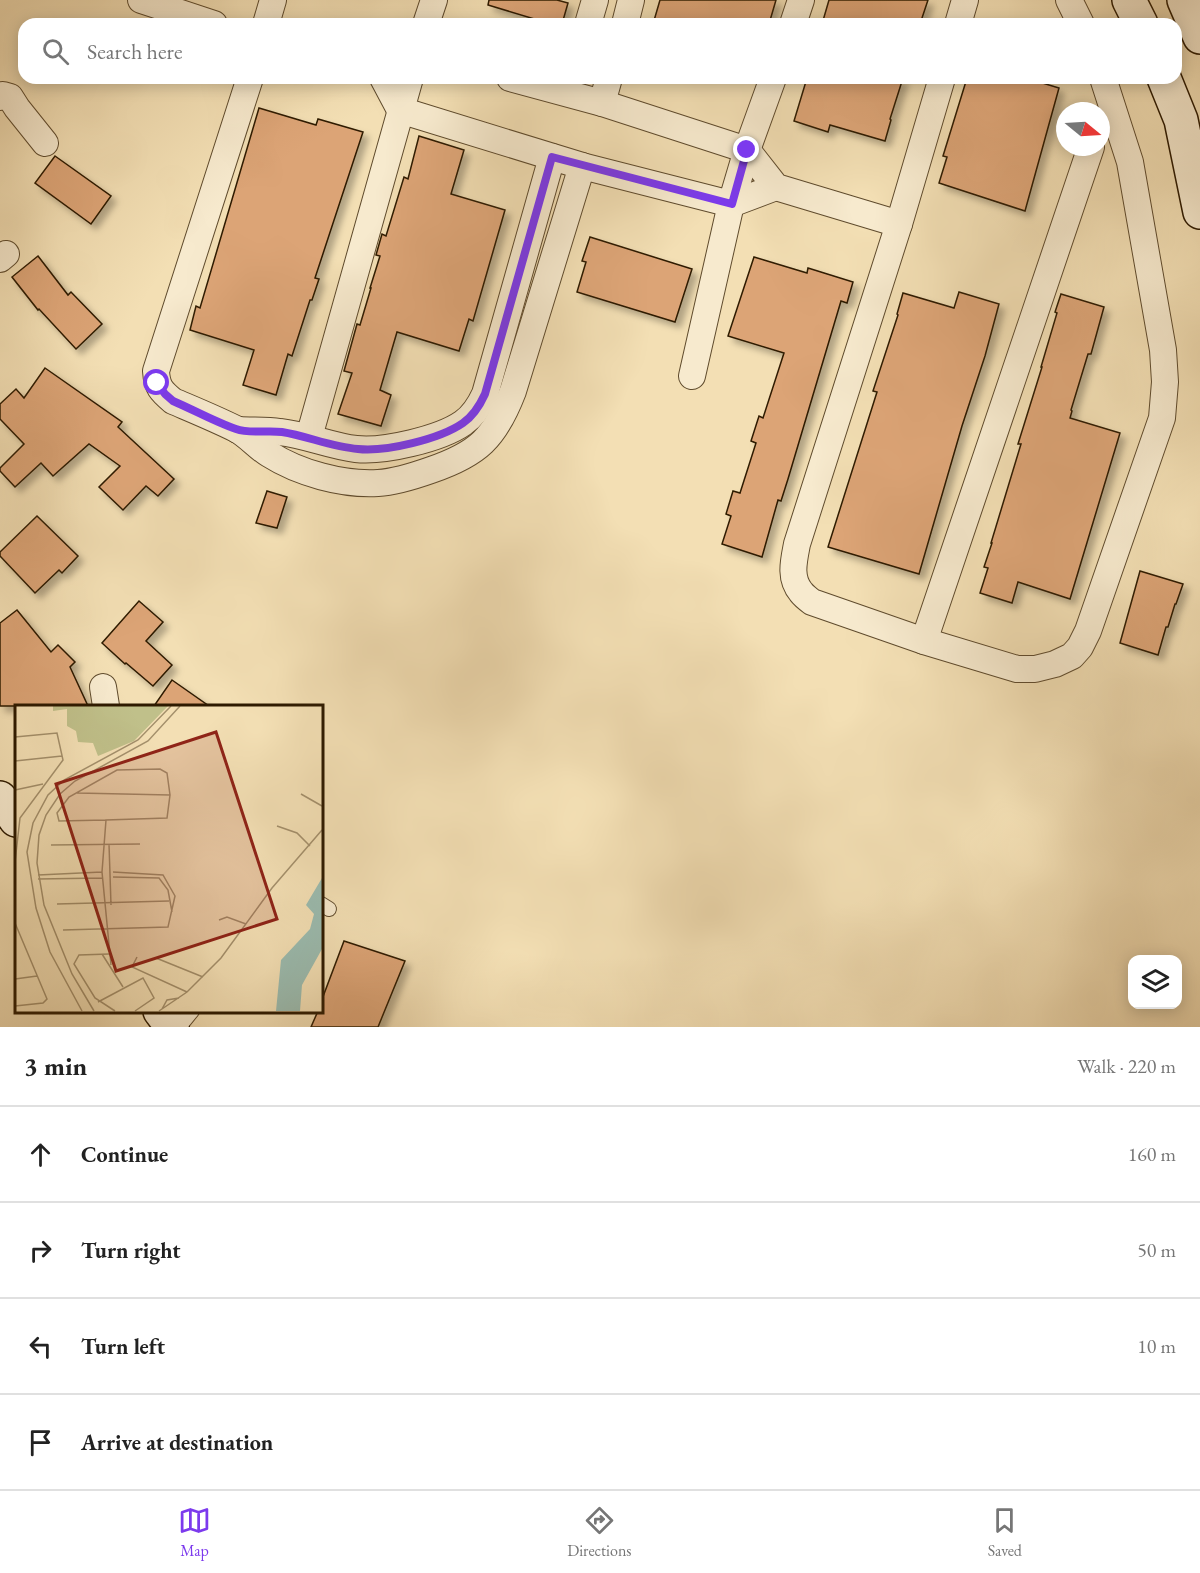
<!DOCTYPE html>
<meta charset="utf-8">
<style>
:root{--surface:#fff;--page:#f2f2f2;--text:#222;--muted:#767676;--line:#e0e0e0;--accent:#7c3aed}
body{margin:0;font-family:"EB Garamond",serif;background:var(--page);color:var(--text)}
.controls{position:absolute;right:18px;bottom:18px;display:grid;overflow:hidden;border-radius:12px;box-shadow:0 3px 15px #0003}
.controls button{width:54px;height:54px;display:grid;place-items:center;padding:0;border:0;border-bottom:2px solid var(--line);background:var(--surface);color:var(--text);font:30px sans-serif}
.compass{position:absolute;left:1056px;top:102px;width:54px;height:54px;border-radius:50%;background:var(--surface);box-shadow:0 3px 15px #0003;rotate:108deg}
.stop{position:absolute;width:18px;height:18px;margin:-14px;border:4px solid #7c3aed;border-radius:50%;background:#fff}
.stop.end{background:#7c3aed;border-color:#fff;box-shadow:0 2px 6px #0008}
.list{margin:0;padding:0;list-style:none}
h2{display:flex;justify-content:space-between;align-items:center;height:78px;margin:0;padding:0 24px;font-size:26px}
h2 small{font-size:20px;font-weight:400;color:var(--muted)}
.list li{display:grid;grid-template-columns:39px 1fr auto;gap:18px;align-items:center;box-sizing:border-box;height:96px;padding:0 24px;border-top:2px solid var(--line)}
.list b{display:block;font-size:22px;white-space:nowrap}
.list em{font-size:20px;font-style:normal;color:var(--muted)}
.icon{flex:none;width:33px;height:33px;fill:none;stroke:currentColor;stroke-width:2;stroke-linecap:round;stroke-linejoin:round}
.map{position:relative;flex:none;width:1200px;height:1027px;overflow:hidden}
.search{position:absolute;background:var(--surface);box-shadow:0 3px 15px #0003;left:18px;right:18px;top:18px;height:66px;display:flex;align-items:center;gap:15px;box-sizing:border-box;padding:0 21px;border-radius:18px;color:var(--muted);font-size:22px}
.sheet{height:462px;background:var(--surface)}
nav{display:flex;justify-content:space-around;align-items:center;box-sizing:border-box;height:84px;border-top:2px solid var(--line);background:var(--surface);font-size:16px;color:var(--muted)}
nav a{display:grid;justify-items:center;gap:3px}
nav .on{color:var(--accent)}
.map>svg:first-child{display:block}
.building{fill:#dca476;stroke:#2e1a00;stroke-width:1.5;filter:url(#shadow)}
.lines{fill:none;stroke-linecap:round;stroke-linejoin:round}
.service-casing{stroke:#5f4b2d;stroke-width:16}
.minor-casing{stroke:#5f4b2d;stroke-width:28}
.secondary-casing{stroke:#2e1a00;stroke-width:36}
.service{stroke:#f7eace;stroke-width:14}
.minor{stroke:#f7eace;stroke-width:26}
.secondary{stroke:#f7eace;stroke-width:33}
.route{stroke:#7c3aed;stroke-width:8}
.inset-road{fill:none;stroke:#a4906c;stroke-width:1.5}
.view{fill:#8f2418;fill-opacity:0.15;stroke:#8f2418;stroke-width:3}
.inset-edge{fill:none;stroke:#2e1a00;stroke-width:3}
</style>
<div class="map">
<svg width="1200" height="1027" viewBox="0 0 1200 1027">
<defs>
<filter id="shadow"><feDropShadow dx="5.5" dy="5.5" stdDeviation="3" flood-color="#0004"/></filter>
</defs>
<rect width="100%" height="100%" fill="#f3dfb4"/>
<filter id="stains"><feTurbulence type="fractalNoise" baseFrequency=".00333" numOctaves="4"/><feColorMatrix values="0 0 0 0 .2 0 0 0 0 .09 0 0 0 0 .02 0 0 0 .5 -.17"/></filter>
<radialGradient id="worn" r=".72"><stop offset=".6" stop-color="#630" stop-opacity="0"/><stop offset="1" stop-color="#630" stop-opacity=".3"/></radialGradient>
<g class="building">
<path d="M489,0H557L568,3L562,24H551L488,5Z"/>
<path d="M660,0H776L769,24H653Z"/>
<path d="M829,0H928L920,24H822Z"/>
<path d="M807,78H903L890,119L891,120L885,141L830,125L828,132L794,121Z"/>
<path d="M967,78H1026L1059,88L1025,211L939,183L947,157L943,156Z"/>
<path d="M259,108L316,125L318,119L363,132L315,278L319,279L312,300H310L292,356L288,354L276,395L243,385L254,350L190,330L196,306L200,308Z"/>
<path d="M419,136L464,150L451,194L505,210L473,321L469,319L459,351L397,332L380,390L391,395L381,426L338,414L352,373L344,371L357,324L360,325L371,288H370L380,256L376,255L382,234L386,236L404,177L408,179Z"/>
<path d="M55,156L111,196L91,224L35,183Z"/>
<path d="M590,237L692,269L675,322L577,292L586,262L582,261Z"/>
<path d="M38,256L68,295L71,292L102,324L76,349L39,309L38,310L12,277Z"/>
<path d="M754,257L807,273L808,268L853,282L847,303L841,301L788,479L781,501L778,500L762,557L722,544L731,516L726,514L733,491L740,493L756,443L751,441L759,416L763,418L784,353L728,336Z"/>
<path d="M959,292L999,304L985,356L962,426L919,574L828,547L877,392L873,391L898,315L897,314L903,293L954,308Z"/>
<path d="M1061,294L1104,307L1091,354H1088L1071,410L1072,411L1070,418L1120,433L1070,599L1018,582L1012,603L980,593L988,568L984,567L992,543H991L1021,444H1018L1042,367H1041L1057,313L1055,312Z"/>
<path d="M45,368L122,422L118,427L174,479L158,496L146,486L123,510L99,487L120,466L89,444L53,476L41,463L15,487L0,471V468L24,444L0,419V404L16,389L24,398Z"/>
<path d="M267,491L287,497L277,528L256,523Z"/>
<path d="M37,516L78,556L62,573L59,570L35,593L0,556V552Z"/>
<path d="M1140,571L1183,584L1176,604H1175L1168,627H1166L1158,655L1120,643Z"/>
<path d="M139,601L163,622L146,641L172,665L153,686L126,663L125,664L102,643Z"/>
<path d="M17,610L51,652L58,645L75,662L70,667L88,706H0V623Z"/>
<path d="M172,680L209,706H154Z"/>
<path d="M344,941L405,961L378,1027H311L318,1011H321V1002Z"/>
</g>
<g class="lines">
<g class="service-casing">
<g id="service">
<path d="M321,904L329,909"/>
<path d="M179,1027L192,1011"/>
</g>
</g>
<g class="minor-casing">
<g id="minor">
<path d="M141,0L214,24"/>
<path d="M1069,0L1081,24"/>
<path d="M266,24L273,0"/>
<path d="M426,24L434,0"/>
<path d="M588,24L595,0"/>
<path d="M625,24L631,0"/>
<path d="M793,24L801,0"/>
<path d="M958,24L965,0"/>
<path d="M250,78L156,371C157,387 161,391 173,401C194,410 216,419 236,429C248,435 257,447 269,454C299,473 342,485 378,483C396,482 414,476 431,470C478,454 495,438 513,391L582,166"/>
<path d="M383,78L400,110L582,166L731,204L776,187"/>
<path d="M510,78L602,103L747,150L776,187L899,224L797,544C794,560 789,578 801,592C804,596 808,599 812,602L924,641L1017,669H1035L1055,664L1072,656L1080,647L1088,631L1162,418L1165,382L1163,350L1130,162L1103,78"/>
<path d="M0,97L3,95L10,97L17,108L45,143"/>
<path d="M602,103L609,78"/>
<path d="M899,224L942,78"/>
<path d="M0,259L6,254"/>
<path d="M692,376L731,204L747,150L773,78"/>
<path d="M238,430C252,431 266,430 280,432C306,435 331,446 356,449C384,452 440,439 463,423C473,416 480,405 485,394L552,157"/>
<path d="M309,437L410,78"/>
<path d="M924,641L1091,147"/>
<path d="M103,687L106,706"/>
</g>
</g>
<g class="secondary-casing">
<g id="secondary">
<path d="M1129,0L1141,24"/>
<path d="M1184,0L1200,37"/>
<path d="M1164,78L1181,120L1200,212"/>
<path d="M0,798L16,820"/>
<path d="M160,1011L172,1027"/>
</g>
</g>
<use href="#service" class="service"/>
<use href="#minor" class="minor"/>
<use href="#secondary" class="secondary"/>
</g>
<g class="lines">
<path class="route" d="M157,383L165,394L173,401C194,410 215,422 236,429C250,434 267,430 282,432C307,436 332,447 358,449C386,452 440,439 463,423C473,416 480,405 485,394L552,157L732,204L747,150"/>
</g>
<g transform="translate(15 705)">
<rect width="308" height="308" fill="#f3dfb4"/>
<path d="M38,1H153L119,36L83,51L78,38L63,37L61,26L52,21V4L38,6Z" fill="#c0c08a"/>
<path d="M307,173V244L287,280L285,306H261L266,255L295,224L299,209L291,200Z" fill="#9bbcb0"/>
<path class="inset-road" d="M0,32L42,28L48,55L5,113L0,157M0,56L47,51M0,85L28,79M62,88L155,90M286,89L307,101M91,115L44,116L42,108L54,92L102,65L145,64L152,68L155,90L152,113L91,115L87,167L96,260M262,121L282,128L295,141M94,139L96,200M36,140L125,139M23,170L87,167M98,172L144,173L153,185L157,207M23,174L87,173M42,199L154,196M204,215L212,212L231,219M0,218L32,294L28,298L0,301M48,225L153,222L160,191L148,170L98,167M87,249L108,282M94,249L64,250L59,259L80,293L100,306M122,252L117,262L172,287M141,253L188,272M0,274L22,271M83,297L128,273L139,293L120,306M147,304L152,295L164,293M67,306L35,247L21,203L12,147L18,118L33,90L49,75L123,35L156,1M79,306L57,269L29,200L22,158L24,130L31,110L45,89L60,76L133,36L165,1M144,306L172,287L206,253L257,183L307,125"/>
<path class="view" d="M201,27L262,214L101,266L41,79Z"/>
<rect width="308" height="308" class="inset-edge"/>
</g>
<rect width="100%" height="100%" filter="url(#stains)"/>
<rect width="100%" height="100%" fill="url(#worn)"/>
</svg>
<div class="controls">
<button><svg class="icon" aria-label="layers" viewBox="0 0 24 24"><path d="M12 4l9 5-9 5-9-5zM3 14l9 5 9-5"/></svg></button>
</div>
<svg class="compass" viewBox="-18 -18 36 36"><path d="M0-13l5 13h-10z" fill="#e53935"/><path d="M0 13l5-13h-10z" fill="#767676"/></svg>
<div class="stop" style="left:157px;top:383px"></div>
<div class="stop end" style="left:747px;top:150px"></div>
<div class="search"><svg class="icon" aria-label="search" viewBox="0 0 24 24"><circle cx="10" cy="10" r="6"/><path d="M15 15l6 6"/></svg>Search here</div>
</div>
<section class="sheet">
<h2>3 min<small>Walk · 220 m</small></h2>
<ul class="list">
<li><svg class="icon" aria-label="ahead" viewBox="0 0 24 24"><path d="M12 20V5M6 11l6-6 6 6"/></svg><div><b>Continue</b></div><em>160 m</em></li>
<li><svg class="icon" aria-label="right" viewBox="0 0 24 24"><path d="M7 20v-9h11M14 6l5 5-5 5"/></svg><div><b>Turn right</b></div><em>50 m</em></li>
<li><svg class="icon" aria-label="left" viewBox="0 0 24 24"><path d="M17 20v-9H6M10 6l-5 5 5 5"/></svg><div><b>Turn left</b></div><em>10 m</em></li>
<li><svg class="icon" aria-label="arrive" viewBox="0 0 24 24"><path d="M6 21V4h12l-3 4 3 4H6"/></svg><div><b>Arrive at destination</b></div></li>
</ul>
</section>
<nav>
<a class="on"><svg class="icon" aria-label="map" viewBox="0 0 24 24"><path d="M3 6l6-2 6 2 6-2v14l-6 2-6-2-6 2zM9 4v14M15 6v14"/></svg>Map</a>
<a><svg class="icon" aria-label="directions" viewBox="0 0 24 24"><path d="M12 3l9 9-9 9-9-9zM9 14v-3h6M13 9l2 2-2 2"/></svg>Directions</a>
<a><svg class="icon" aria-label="saved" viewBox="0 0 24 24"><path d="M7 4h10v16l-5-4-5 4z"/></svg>Saved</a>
</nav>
